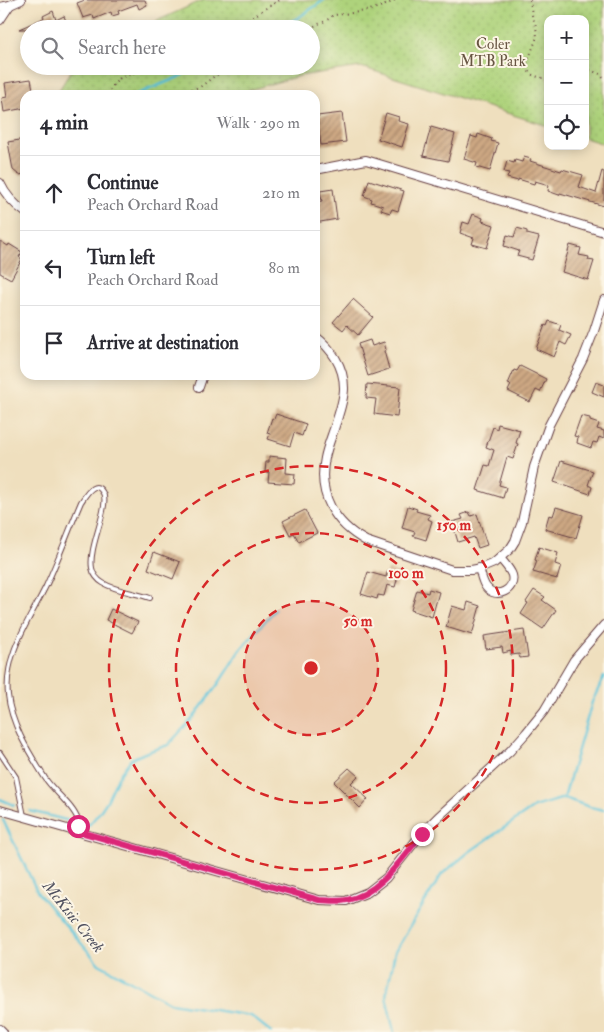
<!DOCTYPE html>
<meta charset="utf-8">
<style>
:root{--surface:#fff;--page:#f7f7f7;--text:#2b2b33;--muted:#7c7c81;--line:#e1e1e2}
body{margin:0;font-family:"IM FELL Double Pica",serif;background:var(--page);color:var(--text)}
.controls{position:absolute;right:15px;top:15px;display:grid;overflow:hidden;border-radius:10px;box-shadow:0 2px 12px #0003}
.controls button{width:45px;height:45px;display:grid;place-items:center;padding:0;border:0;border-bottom:1px solid var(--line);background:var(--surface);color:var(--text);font:25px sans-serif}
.stop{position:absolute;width:15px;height:15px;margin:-11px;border:4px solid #db2777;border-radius:50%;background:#fff}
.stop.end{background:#db2777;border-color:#fff;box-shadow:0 1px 5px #0008}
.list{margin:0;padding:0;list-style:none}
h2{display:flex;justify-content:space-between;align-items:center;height:65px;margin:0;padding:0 20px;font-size:21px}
h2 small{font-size:16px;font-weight:400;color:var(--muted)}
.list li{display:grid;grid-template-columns:32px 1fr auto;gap:15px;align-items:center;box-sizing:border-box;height:75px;padding:0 20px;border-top:1px solid var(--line)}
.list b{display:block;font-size:19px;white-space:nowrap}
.list p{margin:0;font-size:16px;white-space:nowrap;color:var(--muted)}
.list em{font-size:16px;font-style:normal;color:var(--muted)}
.icon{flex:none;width:28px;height:28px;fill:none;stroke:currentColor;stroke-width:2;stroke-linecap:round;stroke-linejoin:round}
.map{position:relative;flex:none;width:604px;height:1032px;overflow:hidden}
.search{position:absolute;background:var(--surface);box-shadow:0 2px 12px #0003;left:20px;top:20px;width:300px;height:55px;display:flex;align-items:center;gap:12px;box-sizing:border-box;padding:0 18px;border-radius:28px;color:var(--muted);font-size:19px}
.panel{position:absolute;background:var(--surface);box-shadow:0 2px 12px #0003;left:20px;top:90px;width:300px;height:290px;border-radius:15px}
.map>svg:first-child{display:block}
.park{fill:url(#park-dots);stroke:#7c7954}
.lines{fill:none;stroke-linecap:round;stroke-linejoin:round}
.stream{stroke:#5ec5db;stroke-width:2.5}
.building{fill:url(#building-hatch)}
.lane-casing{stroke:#633c41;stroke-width:6}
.street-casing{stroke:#633c41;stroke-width:10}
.path{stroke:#633c41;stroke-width:2;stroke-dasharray:1 4;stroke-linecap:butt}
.lane{stroke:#fff;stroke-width:4}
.street{stroke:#fff;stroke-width:8}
.route{stroke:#db2777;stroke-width:6}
.ring{fill:none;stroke:#d62828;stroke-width:2.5;stroke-dasharray:9 6}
.labels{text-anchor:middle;stroke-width:4;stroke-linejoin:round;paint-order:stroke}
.park-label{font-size:15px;fill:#685543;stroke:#fcf5e5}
.water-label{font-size:16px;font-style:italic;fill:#505160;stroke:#fcf5e5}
.centre{fill:#d62828;stroke:#fcf5e5;stroke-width:2.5}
.ring-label{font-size:15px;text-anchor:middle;font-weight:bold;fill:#d62828;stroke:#fcf5e5;stroke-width:4;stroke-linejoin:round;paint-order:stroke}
</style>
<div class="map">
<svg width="604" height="1032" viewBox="0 0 604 1032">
<defs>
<pattern id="park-dots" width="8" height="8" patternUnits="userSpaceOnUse" patternTransform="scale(1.25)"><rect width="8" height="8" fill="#aed37c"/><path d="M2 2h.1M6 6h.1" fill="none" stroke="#97b56b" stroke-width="1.8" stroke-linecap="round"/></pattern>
<pattern id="building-hatch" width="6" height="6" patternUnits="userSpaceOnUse" patternTransform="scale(1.25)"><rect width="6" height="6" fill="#cda883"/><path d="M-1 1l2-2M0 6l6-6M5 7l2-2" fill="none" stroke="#a8886b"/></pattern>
</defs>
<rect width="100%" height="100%" fill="#fcf5e5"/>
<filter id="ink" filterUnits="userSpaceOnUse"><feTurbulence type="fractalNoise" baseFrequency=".02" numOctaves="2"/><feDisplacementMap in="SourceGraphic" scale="10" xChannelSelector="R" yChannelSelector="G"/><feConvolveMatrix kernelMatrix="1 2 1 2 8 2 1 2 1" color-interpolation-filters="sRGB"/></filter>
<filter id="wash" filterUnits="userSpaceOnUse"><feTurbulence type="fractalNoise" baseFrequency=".0096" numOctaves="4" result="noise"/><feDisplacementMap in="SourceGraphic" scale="20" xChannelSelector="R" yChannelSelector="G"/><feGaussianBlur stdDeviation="1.12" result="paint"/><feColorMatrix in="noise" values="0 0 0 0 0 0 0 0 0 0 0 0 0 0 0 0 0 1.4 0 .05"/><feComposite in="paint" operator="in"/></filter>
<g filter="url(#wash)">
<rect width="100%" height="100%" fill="#efdfbe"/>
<path class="park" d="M203,0H604V144L585,138V19H548V126L361,67L299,76L232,95H56L74,66H311V29H139Z"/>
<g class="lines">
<g class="stream">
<path d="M275,29L298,18L324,0"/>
<path d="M135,95L179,77L198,66"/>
<path d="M564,798L592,702L604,677"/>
<path d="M0,799L14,805"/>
<path d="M30,811L70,821"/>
<path d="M3,820L38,893L99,964L171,1003L251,1016L271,1032"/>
<path d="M85,824L89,825L99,813L107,801L118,777L131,759L147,752L168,745L193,718L219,683L240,650L275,610"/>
<path d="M394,1032L386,996L395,952L421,908L442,874L469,852L534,807L564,798L590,807L604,810"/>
</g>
</g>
<g id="blocks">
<g class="building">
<path d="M85,0H145L147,5L139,9L137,4L118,11L119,14L112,16L111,12L94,19L93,15L83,18L77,3Z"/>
<path d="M53,11L56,20L64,16L69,29H19L44,18L43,16Z"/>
<path d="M31,79L34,95H25V108L4,112L2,98L7,97L5,83Z"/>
<path d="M342,113L346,142L321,145L317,116Z"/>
<path d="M386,113L399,117L398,121L409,124L402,147L378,139Z"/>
<path d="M431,127L455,134L448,161L423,156Z"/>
<path d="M478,134L492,139L491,141L498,143L490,171L476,167L477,163L464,159L471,136L477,138Z"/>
<path d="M25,139V174L19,175L13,170L8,142Z"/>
<path d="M524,157L531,159L530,161L561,171L562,169L583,175L579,187L596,193L602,171L604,172V206L560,193L559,195L548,191L549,185L535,181L534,184L518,179V181L507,178L509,173L504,172L507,161L514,163L515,160L522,162Z"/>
<path d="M369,180L404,191L398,211L392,209L390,213L381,210L383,206L371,202L372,199L364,196Z"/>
<path d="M333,189L337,219L315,223V202L322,201L320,191Z"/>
<path d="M473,214L483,218L482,221L494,225L487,248L472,244L474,238L460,233L463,222L469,224Z"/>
<path d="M517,228L527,231V234L539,237L532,260L517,256L519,251L504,246L507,235L514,237Z"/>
<path d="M0,241L8,246L9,244L22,252L19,257L22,259L11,279L0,273Z"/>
<path d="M570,245L581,248L579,255L589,257L588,260L594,261L588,280L562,272Z"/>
<path d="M353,299L373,317L358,335L347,325L343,330L333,322Z"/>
<path d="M549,321L561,325L559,330L571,335L566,345L560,342L554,357L536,349L545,325L547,326Z"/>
<path d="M370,340L372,346L384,342L386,350L384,351L389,369L368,376L358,344Z"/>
<path d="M520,366L546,379L540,392L536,390L530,402L508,391L511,385L508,384L514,370L517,371Z"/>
<path d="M596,382L604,385V397L592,392Z"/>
<path d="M367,384L400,387L397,417L374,414L376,399L366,398Z"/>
<path d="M276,414L306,424L302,436L294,433L290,446L268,439L270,434L267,433L272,418L274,419Z"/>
<path d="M581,416L590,418V421L599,424L597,429L604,431V439L599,437L597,443L593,442L591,448L577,443L578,437L574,436Z"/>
<path d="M498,424L520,430L516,443L518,444L513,459L507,457L499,485L506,487L503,498L477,490L485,465L489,466L494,450L486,447L493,427L497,429Z"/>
<path d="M269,456L287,458L286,473L295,474L294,484L268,482L269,472H265L266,462H269Z"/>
<path d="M561,461L593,471L588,485L592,487L590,494L554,482Z"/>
<path d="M408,506L417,509L416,511L430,515L428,519L432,521L426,540L413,536L415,532L402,528Z"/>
<path d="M556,507L583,515L576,538L545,529L549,515L553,516Z"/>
<path d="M305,510L317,533L299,542L294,533L290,535L283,521Z"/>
<path d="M469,512L471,516L477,514L487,545L478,548L474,537L458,542L452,522L463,519L461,515Z"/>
<path d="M539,547L558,553L555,564L561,566L557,579L533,572L537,561L535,560Z"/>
<path d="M154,552L180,562L173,579L148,569Z"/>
<path d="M388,570L399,573L395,587L387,585L384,596L378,595L377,599L361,594L368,572L386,577Z"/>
<path d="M429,589L439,592L432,617L411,610L417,590L428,593Z"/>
<path d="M534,590L545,597L542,600L556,610L543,629L521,614L528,603L526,602Z"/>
<path d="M468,602L480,606L472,635L446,627L452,606L466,610Z"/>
<path d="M111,609L138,622L132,633L106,620Z"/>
<path d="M524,630L528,657L520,658L519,654L511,655V651L503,653L502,647L486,649L484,636Z"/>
<path d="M349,768L358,776L351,783L368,799L360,808L334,782Z"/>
</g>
</g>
</g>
<g filter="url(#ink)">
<use href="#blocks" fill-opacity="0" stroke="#633c41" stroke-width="1"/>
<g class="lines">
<g class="lane-casing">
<g id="lane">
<path d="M0,753L16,777L24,816"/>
<path d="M77,831C78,828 79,823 78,820C73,805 54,792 45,778C30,754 11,725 8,695C4,654 29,621 46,586C59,558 69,530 81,502C86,495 95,478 103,493C106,498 104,506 103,511C100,527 89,553 92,568C93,574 98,580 103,583C116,591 136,593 150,598"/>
</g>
</g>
<g class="street-casing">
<g id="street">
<path d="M0,7L10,5L21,0"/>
<path d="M0,20L10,5"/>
<path d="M315,170L366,160L604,232"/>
<path d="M0,183C5,194 15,205 25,212"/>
<path d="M315,336C331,348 344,366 344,388C344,401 338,416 334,429C331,438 327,448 325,458C317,495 335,524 366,541L452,570H471L482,568L494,563L510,549L515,541L522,522L534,467L549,425L583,359L594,331L604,300"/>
<path d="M199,387L203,375"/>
<path d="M479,568C481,574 482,582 486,587C496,600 516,590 512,575C510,569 504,563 500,558"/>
<path d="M0,810L319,900L346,901L368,892L386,878L422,833L438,817L510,751L526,733L544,711L574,660L604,625"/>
<path d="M0,1029L3,1032"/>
</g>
</g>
<g class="path">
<path d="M530,0L532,15L536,26L537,37L526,66L530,74L541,78L548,77"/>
<path d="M237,29L261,11L280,0"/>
<path d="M310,29C319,22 324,24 333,15C354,13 377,11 395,0"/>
<path d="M585,68L600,74L604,79"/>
<path d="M108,95L113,85L120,78L153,66"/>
<path d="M183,95L189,90L200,87L216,75L241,66"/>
</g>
<use href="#lane" class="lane"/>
<use href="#street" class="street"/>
</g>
</g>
<g class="lines" filter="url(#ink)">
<path class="route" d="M78,826L77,831L319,900C328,900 338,902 347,900C380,894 402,858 422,834"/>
</g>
<circle cx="311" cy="668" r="67" fill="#d62828" fill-opacity=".12"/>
<g class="ring">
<circle cx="311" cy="668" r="67"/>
<circle cx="311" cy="668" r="135"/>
<circle cx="311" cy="668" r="202"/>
</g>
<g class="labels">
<g class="park-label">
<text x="493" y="49">Coler<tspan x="493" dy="17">MTB Park</tspan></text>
</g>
<g class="water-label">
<text transform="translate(74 916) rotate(51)" y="6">McKisic Creek</text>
</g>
</g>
<circle cx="311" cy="668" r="8" class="centre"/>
<g class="ring-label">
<text x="454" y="530">150 m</text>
<text x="406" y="578">100 m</text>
<text x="358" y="626">50 m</text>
</g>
</svg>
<div class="controls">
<button>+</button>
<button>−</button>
<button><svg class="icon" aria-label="locate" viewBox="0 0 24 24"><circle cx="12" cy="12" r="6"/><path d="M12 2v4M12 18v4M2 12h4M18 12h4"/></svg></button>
</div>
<div class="stop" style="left:78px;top:826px"></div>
<div class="stop end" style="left:422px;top:834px"></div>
<div class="search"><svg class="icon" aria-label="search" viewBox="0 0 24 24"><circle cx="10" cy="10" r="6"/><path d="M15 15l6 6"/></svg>Search here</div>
<section class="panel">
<h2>4 min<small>Walk · 290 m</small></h2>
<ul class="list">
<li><svg class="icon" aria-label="ahead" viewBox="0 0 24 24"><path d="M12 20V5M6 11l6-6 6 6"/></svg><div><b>Continue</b><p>Peach Orchard Road</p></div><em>210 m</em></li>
<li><svg class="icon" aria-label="left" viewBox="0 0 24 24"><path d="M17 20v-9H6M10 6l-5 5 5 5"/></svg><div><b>Turn left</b><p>Peach Orchard Road</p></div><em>80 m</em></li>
<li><svg class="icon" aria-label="arrive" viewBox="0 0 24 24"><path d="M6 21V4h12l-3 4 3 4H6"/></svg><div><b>Arrive at destination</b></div></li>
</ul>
</section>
</div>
